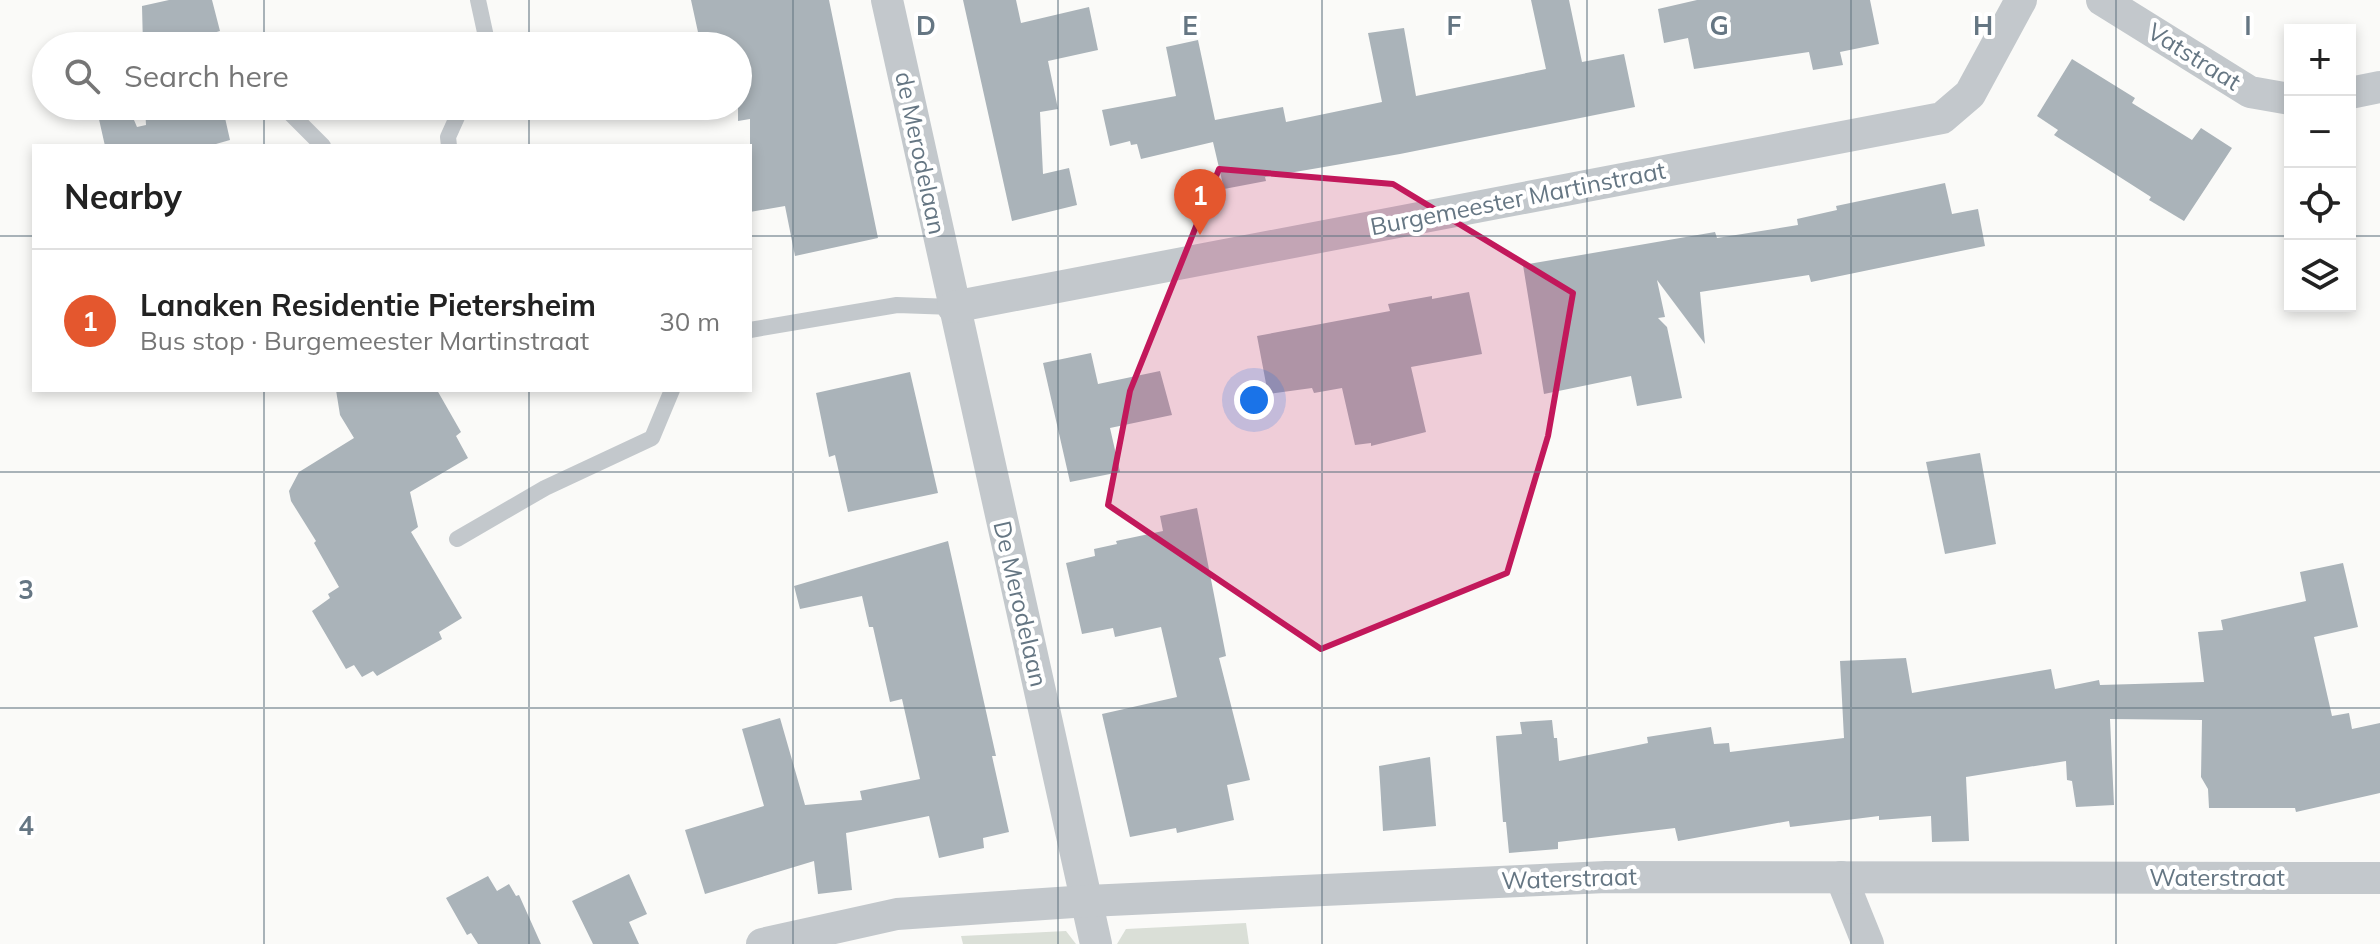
<!DOCTYPE html>
<meta charset="utf-8">
<style>
:root{--surface:#fff;--page:#f6f6f6;--text:#222;--muted:#767676;--line:#e0e0e0;--accent:#e4572e}
body{margin:0;font-family:Mulish,sans-serif;background:var(--page);color:var(--text)}
.controls{position:absolute;right:24px;top:24px;display:grid;overflow:hidden;border-radius:0px;box-shadow:0 4px 12px #0003}
.controls button{width:72px;height:72px;display:grid;place-items:center;padding:0;border:0;border-bottom:2px solid var(--line);background:var(--surface);color:var(--text);font:40px sans-serif}
.you{position:absolute;left:1254px;top:400px;width:28px;height:28px;margin:-20px;border:6px solid #fff;border-radius:50%;background:#1a73e8;box-shadow:0 0 0 12px #1a73e833}
.badge{display:grid;place-items:center;width:52px;height:52px;border-radius:50%;background:var(--accent);color:#fff;font-size:26px;font-weight:700}
.pin{position:absolute;translate:-50% -66px;filter:drop-shadow(0 2px 4px #0008)}
.pin::after{content:'';position:absolute;top:42px;width:28px;height:24px;background:inherit;clip-path:polygon(0 0,100% 0,50% 100%)}
.list{margin:0;padding:0;list-style:none}
h2{display:flex;justify-content:space-between;align-items:center;height:104px;margin:0;padding:0 32px;font-size:34px}
h2 small{font-size:26px;font-weight:400;color:var(--muted)}
.list li{display:grid;grid-template-columns:52px 1fr auto;gap:24px;align-items:center;box-sizing:border-box;height:144px;padding:0 32px;border-top:2px solid var(--line)}
.list b{display:block;font-size:30px;white-space:nowrap}
.list p{margin:0;font-size:26px;white-space:nowrap;color:var(--muted)}
.list em{font-size:26px;font-style:normal;color:var(--muted)}
.icon{flex:none;width:44px;height:44px;fill:none;stroke:currentColor;stroke-width:2;stroke-linecap:round;stroke-linejoin:round}
.map{position:relative;flex:none;width:2380px;height:944px;overflow:hidden}
.search{position:absolute;background:var(--surface);box-shadow:0 4px 12px #0003;left:32px;top:32px;width:720px;height:88px;display:flex;align-items:center;gap:20px;box-sizing:border-box;padding:0 28px;border-radius:44px;color:var(--muted);font-size:30px}
.panel{position:absolute;background:var(--surface);box-shadow:0 4px 12px #0003;left:32px;top:144px;width:720px;height:248px;border-radius:0px}
.map>svg:first-child{display:block}
.green{fill:#dadfd7}
.building{fill:#aab3b9}
.lines{fill:none;stroke-linecap:round;stroke-linejoin:round}
.service{stroke:#c3c8cc;stroke-width:16}
.minor{stroke:#c3c8cc;stroke-width:32}
.marked{fill:#c2185b;fill-opacity:0.2;stroke:#c2185b;stroke-width:6;stroke-linejoin:round}
.grid{fill:none;stroke:#657683;stroke-width:2;stroke-opacity:0.55}
.labels{text-anchor:middle;stroke-width:8;stroke-linejoin:round;paint-order:stroke}
.street-label{font-size:24px;fill:#657683;stroke:#fff}
.grid-label{font-size:26px;text-anchor:middle;font-weight:bold;fill:#657683;stroke:#fff;stroke-width:8;stroke-linejoin:round;paint-order:stroke}
</style>
<div class="map">
<svg width="2380" height="944" viewBox="0 0 2380 944">
<rect width="100%" height="100%" fill="#fafaf8"/>
<g class="green">
<path d="M1246,923L1249,944H1117L1126,929Z"/>
<path d="M1066,931L1076,944H963L961,936Z"/>
</g>
<g class="building">
<path d="M169,0H212L220,31L210,34L213,46H143L142,6Z"/>
<path d="M691,0H829L878,238L795,256L785,206L750,212V119L738,121V46H701Z"/>
<path d="M963,0H1016L1021,23L1089,7L1098,50L1048,61L1058,109L1040,112L1043,174L1069,168L1077,205L1012,221Z"/>
<path d="M1531,0H1569L1582,62L1624,54L1635,107L1400,154L1265,177L1266,181L1224,189L1213,142L1141,159L1137,144L1131,145L1130,141L1110,146L1102,110L1176,96L1166,47L1198,40L1215,120L1283,107L1286,122L1382,102L1368,33L1404,28L1416,96L1546,69Z"/>
<path d="M1697,0H1870L1879,44L1840,52L1843,65L1813,70L1809,52L1694,69L1688,38L1664,43L1658,9Z"/>
<path d="M2072,59L2135,98L2132,103L2192,140L2201,128L2232,148L2184,221L2149,200L2151,197L2054,135L2058,130L2037,116Z"/>
<path d="M96,106H128L137,127L146,125L145,106H185L187,116L223,109L230,140L209,146H105Z"/>
<path d="M1945,183L1952,214L1978,209L1985,246L1811,282L1809,275L1700,292L1705,344L1657,280L1665,317L1658,318L1667,327L1682,398L1637,406L1631,376L1544,394L1523,265L1715,232L1717,238L1798,225L1797,219L1837,210L1836,206Z"/>
<path d="M1469,292L1482,354L1411,367L1426,432L1371,446V443L1355,445L1342,388L1314,393L1312,388L1268,394L1257,336L1390,311L1388,304L1432,296V299Z"/>
<path d="M1091,353L1098,384L1160,371L1172,415L1110,428L1120,472L1070,482L1043,363Z"/>
<path d="M910,372L938,493L848,512L835,455L829,457L816,393Z"/>
<path d="M336,390H437L461,432L456,436L468,458L410,492L418,527L411,532L462,618L439,632L442,639L377,676L373,671L362,677L354,665L346,669L312,611L330,598L328,594L339,587L314,543L316,541L291,501L289,491L299,472L354,438L340,415Z"/>
<path d="M1980,453L1996,544L1945,554L1926,462Z"/>
<path d="M1197,508L1226,656L1219,658L1250,780L1227,785L1234,820L1177,833L1176,828L1130,837L1102,714L1177,697L1161,627L1115,637L1113,628L1082,634L1066,563L1095,556L1094,549L1117,544L1116,541L1163,531L1160,516Z"/>
<path d="M948,541L996,756H992L1009,832L983,838L984,848L939,858L929,816L846,833L852,890L818,894L814,861L705,894L685,830L764,806L742,729L780,718L805,805L862,800L860,791L920,779L902,699L890,702L873,627H869L862,596L800,609L794,586Z"/>
<path d="M2343,563L2358,627L2314,637L2332,716L2349,713L2352,729L2380,723V793L2296,812L2295,808H2209L2208,789L2201,777L2202,720L2110,719L2114,805L2076,807L2072,781L2067,780L2066,761L1966,777L1969,841L1932,842L1931,816L1879,820V816L1790,827L1789,821L1678,841L1675,828L1558,842V849L1509,853L1506,822H1503L1496,736L1522,734L1520,722L1552,720L1554,738H1557L1559,761L1648,743L1647,737L1711,727L1714,744L1729,743L1730,752L1844,738L1840,661L1906,658L1912,693L2051,669L2055,689L2099,680L2100,685L2204,682L2198,632L2223,630L2221,620L2306,601L2300,572Z"/>
<path d="M1430,757L1436,826L1383,831L1379,766Z"/>
<path d="M629,874L647,914L629,922L639,944H593L572,901Z"/>
<path d="M488,876L497,891L509,884L516,896L519,895L541,944H478L471,933L467,935L446,898Z"/>
</g>
<g class="lines">
<g class="service">
<path d="M478,0L488,46"/>
<path d="M283,106L323,146"/>
<path d="M449,146L448,137L462,106"/>
<path d="M750,330L897,305L953,307"/>
<path d="M457,539L545,488L652,438L672,390"/>
</g>
<g class="minor">
<path d="M887,0L1096,944"/>
<path d="M2102,0L2250,92L2290,99"/>
<path d="M2350,93L2380,87"/>
<path d="M953,307L1942,118L1970,94L2021,0"/>
<path d="M1841,877L1868,944"/>
<path d="M762,944L897,914L1088,901L1606,877L2380,878"/>
</g>
</g>
<path class="marked" d="M1219,169L1393,184L1573,293L1548,436L1507,573L1321,649L1108,505L1130,391Z"/>
<path class="grid" d="M264,0V46M529,0V46M793,0V944M1058,0V944M1322,0V944M1587,0V944M1851,0V944M2116,0V944M264,106V146M529,106V146M0,236H34M750,236H2290M2350,236H2380M264,390V944M529,390V944M0,472H2380M0,708H2380"/>
<g class="labels">
<g class="street-label">
<text transform="translate(2194 57) rotate(32)" y="8">Vatstraat</text>
<text transform="translate(920 153) rotate(78)" y="8">de Merodelaan</text>
<text transform="translate(1518 199) rotate(-11)" y="8">Burgemeester Martinstraat</text>
<text transform="translate(1020 604) rotate(77)" y="8">De Merodelaan</text>
<text x="2217" y="886">Waterstraat</text>
<text transform="translate(1569 879) rotate(-2)" y="8">Waterstraat</text>
</g>
</g>
<g class="grid-label">
<text x="926" y="35">D</text>
<text x="1190" y="35">E</text>
<text x="1454" y="35">F</text>
<text x="1719" y="35">G</text>
<text x="1983" y="35">H</text>
<text x="2248" y="35">I</text>
<text x="26" y="599">3</text>
<text x="26" y="835">4</text>
</g>
</svg>
<div class="controls">
<button>+</button>
<button>−</button>
<button><svg class="icon" aria-label="locate" viewBox="0 0 24 24"><circle cx="12" cy="12" r="6"/><path d="M12 2v4M12 18v4M2 12h4M18 12h4"/></svg></button>
<button><svg class="icon" aria-label="layers" viewBox="0 0 24 24"><path d="M12 4l9 5-9 5-9-5zM3 14l9 5 9-5"/></svg></button>
</div>
<div class="you"></div>
<div class="pin badge" style="left:1200px;top:235px">1</div>
<div class="search"><svg class="icon" aria-label="search" viewBox="0 0 24 24"><circle cx="10" cy="10" r="6"/><path d="M15 15l6 6"/></svg>Search here</div>
<section class="panel">
<h2>Nearby<small></small></h2>
<ul class="list">
<li><span class="badge">1</span><div><b>Lanaken Residentie Pietersheim</b><p>Bus stop · Burgemeester Martinstraat</p></div><em>30 m</em></li>
</ul>
</section>
</div>
